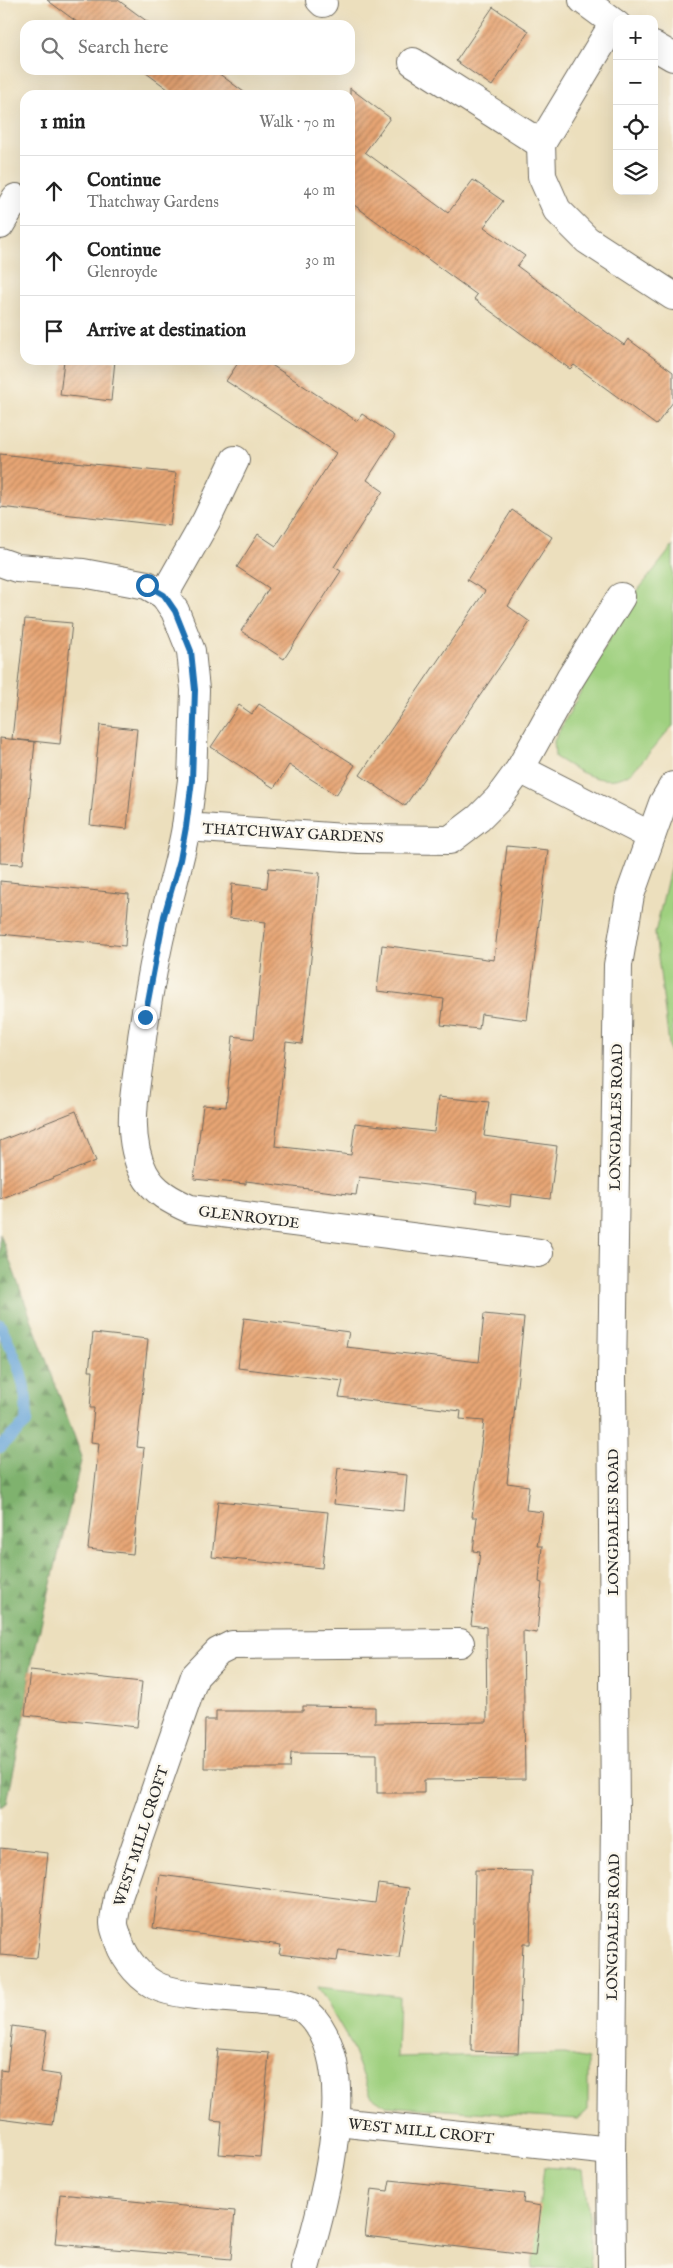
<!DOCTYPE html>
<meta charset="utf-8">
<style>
:root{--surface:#fff;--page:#f2f2f2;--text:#222;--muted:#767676;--line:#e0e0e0}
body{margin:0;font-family:"IM FELL English",serif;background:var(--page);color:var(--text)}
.controls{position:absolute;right:15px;top:15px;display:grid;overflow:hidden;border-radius:10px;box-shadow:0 5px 20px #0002}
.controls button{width:45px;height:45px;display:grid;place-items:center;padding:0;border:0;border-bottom:1px solid var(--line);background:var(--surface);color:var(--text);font:25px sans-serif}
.stop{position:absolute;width:15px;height:15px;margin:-11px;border:4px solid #1f6fb2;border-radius:50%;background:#fff}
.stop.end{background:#1f6fb2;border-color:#fff;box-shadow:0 1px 5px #0008}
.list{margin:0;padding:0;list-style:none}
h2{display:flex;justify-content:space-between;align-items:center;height:65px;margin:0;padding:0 20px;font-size:21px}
h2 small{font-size:16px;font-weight:400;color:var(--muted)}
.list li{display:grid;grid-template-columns:32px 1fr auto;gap:15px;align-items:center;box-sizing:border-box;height:70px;padding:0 20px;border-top:1px solid var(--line)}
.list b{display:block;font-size:19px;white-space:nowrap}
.list p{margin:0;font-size:16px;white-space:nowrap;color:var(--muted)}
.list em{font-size:16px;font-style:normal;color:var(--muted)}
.icon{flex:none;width:28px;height:28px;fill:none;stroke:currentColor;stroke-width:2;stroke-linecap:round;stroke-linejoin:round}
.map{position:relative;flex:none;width:673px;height:2268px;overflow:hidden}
.search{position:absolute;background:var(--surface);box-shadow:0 5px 20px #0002;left:20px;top:20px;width:335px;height:55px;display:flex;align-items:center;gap:12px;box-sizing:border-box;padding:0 18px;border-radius:15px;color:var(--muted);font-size:19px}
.panel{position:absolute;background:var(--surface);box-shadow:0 5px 20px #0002;left:20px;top:90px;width:335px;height:275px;border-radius:15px}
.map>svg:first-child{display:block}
.green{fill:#9fd07f;stroke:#657e55}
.forest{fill:url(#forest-firs);stroke:#556e4c}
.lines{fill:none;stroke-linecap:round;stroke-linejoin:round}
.stream{stroke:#66a4d8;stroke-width:12}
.building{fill:url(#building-hatch)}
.minor-casing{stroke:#6f6a5e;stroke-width:30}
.tertiary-casing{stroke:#6f6a5e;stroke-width:30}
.minor{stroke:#fff;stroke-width:28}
.tertiary{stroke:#fff;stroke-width:28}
.route{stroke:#1f6fb2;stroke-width:6}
.labels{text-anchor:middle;stroke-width:5;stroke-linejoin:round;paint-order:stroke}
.street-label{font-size:15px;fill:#2b2b2b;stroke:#fbf7ec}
</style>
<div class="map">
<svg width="673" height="2268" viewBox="0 0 673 2268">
<defs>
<pattern id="forest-firs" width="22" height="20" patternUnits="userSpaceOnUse" patternTransform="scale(1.25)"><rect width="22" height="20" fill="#7fb26e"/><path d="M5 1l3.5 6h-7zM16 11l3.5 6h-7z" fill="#68915b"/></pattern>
<pattern id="building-hatch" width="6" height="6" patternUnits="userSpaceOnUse" patternTransform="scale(1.25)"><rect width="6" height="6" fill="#e7a574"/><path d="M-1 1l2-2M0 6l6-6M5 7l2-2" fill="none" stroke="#bb875f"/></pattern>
</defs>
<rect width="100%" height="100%" fill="#fbf7ec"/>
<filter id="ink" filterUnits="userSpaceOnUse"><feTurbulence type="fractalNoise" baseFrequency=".02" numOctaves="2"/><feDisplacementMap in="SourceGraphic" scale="10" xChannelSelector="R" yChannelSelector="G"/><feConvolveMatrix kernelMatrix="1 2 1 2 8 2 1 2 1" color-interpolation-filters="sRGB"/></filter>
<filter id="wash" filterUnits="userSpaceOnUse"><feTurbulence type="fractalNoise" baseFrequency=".0096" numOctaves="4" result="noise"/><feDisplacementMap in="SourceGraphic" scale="20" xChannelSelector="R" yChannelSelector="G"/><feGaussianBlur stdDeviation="1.12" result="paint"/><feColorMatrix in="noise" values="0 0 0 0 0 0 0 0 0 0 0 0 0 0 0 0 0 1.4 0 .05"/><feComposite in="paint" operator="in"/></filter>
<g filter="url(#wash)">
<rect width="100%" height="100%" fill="#ecdfbd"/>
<g class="green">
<path d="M673,546V726C661,737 639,768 627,775C603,788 576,770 555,757L554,741L631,599Z"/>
<path d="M673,856V1076L655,933Z"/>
<path d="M318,1987L399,1996L397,2057L564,2054L588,2059V2110L578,2119L386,2106L371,2096L349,2040Z"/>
<path d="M544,2167L583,2170L590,2224V2268H532Z"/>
</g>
<path class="forest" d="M0,1234L82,1457L30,1670L25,1715L7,1803L0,1807Z"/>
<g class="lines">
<path class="stream" d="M0,1325C15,1354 30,1389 26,1423L0,1447"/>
</g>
<g id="blocks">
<g class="building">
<path d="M47,0H118L152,25H81Z"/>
<path d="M493,7L529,31L492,86L456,61Z"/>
<path d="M142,70H214L248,95H176Z"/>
<path d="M350,88L390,118L365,152L448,213L473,180L503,201L484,227L525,256L517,266L624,345L628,339L673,372V402L656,425L574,365L570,369L474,299L477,295L350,202Z"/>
<path d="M64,360H115L111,401L60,395Z"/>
<path d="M240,360H264L357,421L362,414L395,436L367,480L383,491L334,567L341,571L284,659L241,631L269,588L237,567L258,534L276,546L336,453L226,381Z"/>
<path d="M0,454L176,473L170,526L0,507Z"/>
<path d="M512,510L552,537L508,606L530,622L405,806L360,775L485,591L467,580Z"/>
<path d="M25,619L72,623L60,744L12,739Z"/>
<path d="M259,704L355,765L336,795L289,765L274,788L211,747L239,705L252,714Z"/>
<path d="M100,725L137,729L127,829L90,825Z"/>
<path d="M0,738L35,742L23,864L0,863Z"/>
<path d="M507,846L548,850L527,1020L481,1014L479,1029L441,1025L444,999L377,991L382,945L494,960Z"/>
<path d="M269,868L320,873L302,1044L286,1042L275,1146L351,1155L355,1123L434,1132L438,1097L489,1102L484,1136L557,1146L550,1199L511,1194L510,1207L476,1202L477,1191L359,1177L356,1195L246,1181V1184L194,1179L203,1105L226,1107L233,1036L254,1039L266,922L229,918L232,884L267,888Z"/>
<path d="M0,881L129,894L125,946L0,934Z"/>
<path d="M76,1111L96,1161L0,1199V1141Z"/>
<path d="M484,1314L524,1318L507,1483L529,1486L526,1510L543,1512L537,1546H542L539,1582L542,1583L537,1633L523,1631L525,1779L424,1780V1793H377V1754L291,1753L290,1768H204L205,1720H216V1711H303V1706L375,1707V1723L487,1722L486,1627L471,1625L480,1552L473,1551L477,1517H472L484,1421L460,1419L461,1411L339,1397L343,1381L238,1368L244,1318L349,1332L346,1347L479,1362Z"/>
<path d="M93,1333L148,1339L137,1447L144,1448L133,1554L88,1549L99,1443L91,1442L94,1408H90L93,1371H89Z"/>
<path d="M338,1468L407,1475L404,1511L334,1504Z"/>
<path d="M218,1501L328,1512L322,1568L212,1557Z"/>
<path d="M30,1670L142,1682L137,1727L25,1715Z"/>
<path d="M0,1848L48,1853L37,1958L0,1955Z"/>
<path d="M475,1870L532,1871L530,1944H523L518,2053L471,2051Z"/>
<path d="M160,1875L375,1903L378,1884L409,1888L399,1958L339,1950L337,1961L279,1954L281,1945L153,1928Z"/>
<path d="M12,2026L47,2031L41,2072L60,2075L53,2125L0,2118V2070L7,2071Z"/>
<path d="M218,2049L269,2053L260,2157L219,2154L222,2122L211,2121Z"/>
<path d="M390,2180L524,2194L523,2203L541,2206L535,2256L365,2236L371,2189L388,2191Z"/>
<path d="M60,2194L235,2211L231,2259L55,2244Z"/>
</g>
</g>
</g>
<g filter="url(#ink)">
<use href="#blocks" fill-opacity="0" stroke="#6f6a5e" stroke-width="1"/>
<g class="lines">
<g class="minor-casing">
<g id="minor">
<path d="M320,0L323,3"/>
<path d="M583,0L617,25"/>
<path d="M654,46L673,57"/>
<path d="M413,62L541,144L614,23"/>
<path d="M541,144L542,176L557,210L587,240L673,296"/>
<path d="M0,225L16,198L25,202"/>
<path d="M235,460L206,521L164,595L175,611L191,651L195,690L192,780L186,827L359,839L450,840L479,818L498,799L520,769L651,836"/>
<path d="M0,562L17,568L83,573L147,585L164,595"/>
<path d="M520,769L570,679L621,597"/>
<path d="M186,827C181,857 172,886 165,915C153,963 145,1013 139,1061C134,1097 126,1139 144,1173C154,1192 172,1201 190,1209L539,1253"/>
<path d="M337,2122L611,2151"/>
<path d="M305,2268C323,2204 365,2062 306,2011C295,2002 275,2002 262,2001C234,1998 186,1997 161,1988C142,1981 125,1960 119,1942C118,1936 114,1929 114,1923C114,1915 117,1906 118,1897L195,1676L218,1652L232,1645L460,1643"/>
</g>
</g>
<g class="tertiary-casing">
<path id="tertiary" d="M612,2268L611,2151L615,1821L612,1378L618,965L630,895L663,803L673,786"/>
</g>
<use href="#minor" class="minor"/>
<use href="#tertiary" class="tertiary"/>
</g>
</g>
<g class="lines" filter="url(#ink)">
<path class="route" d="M145,1017L164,916L180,860L186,827L192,780L195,690L191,651L175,611L164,595L147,585"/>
</g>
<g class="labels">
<g class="street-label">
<text transform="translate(293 833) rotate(3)" y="5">THATCHWAY GARDENS</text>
<text transform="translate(616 1117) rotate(-89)" y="5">LONGDALES ROAD</text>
<text transform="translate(249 1217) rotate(7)" y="5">GLENROYDE</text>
<text transform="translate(613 1522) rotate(-90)" y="5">LONGDALES ROAD</text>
<text transform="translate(141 1836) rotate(-72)" y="5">WEST MILL CROFT</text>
<text transform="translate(613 1927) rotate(-89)" y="5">LONGDALES ROAD</text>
<text transform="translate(421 2131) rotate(6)" y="5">WEST MILL CROFT</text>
</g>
</g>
</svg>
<div class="controls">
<button>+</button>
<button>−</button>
<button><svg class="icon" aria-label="locate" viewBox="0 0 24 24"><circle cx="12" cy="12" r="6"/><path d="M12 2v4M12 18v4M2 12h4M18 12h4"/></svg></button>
<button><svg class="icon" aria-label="layers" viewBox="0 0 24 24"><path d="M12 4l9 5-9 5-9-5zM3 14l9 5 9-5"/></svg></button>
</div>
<div class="stop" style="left:147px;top:585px"></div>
<div class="stop end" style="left:145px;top:1017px"></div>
<div class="search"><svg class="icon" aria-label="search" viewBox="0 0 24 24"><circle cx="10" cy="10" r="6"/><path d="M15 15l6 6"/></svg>Search here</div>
<section class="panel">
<h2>1 min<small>Walk · 70 m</small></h2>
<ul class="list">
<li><svg class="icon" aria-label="ahead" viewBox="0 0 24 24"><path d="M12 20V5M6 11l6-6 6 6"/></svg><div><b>Continue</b><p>Thatchway Gardens</p></div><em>40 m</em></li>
<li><svg class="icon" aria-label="ahead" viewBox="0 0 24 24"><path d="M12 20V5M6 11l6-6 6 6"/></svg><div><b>Continue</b><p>Glenroyde</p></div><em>30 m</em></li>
<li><svg class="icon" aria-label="arrive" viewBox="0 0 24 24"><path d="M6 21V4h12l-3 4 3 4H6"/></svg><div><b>Arrive at destination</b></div></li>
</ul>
</section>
</div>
